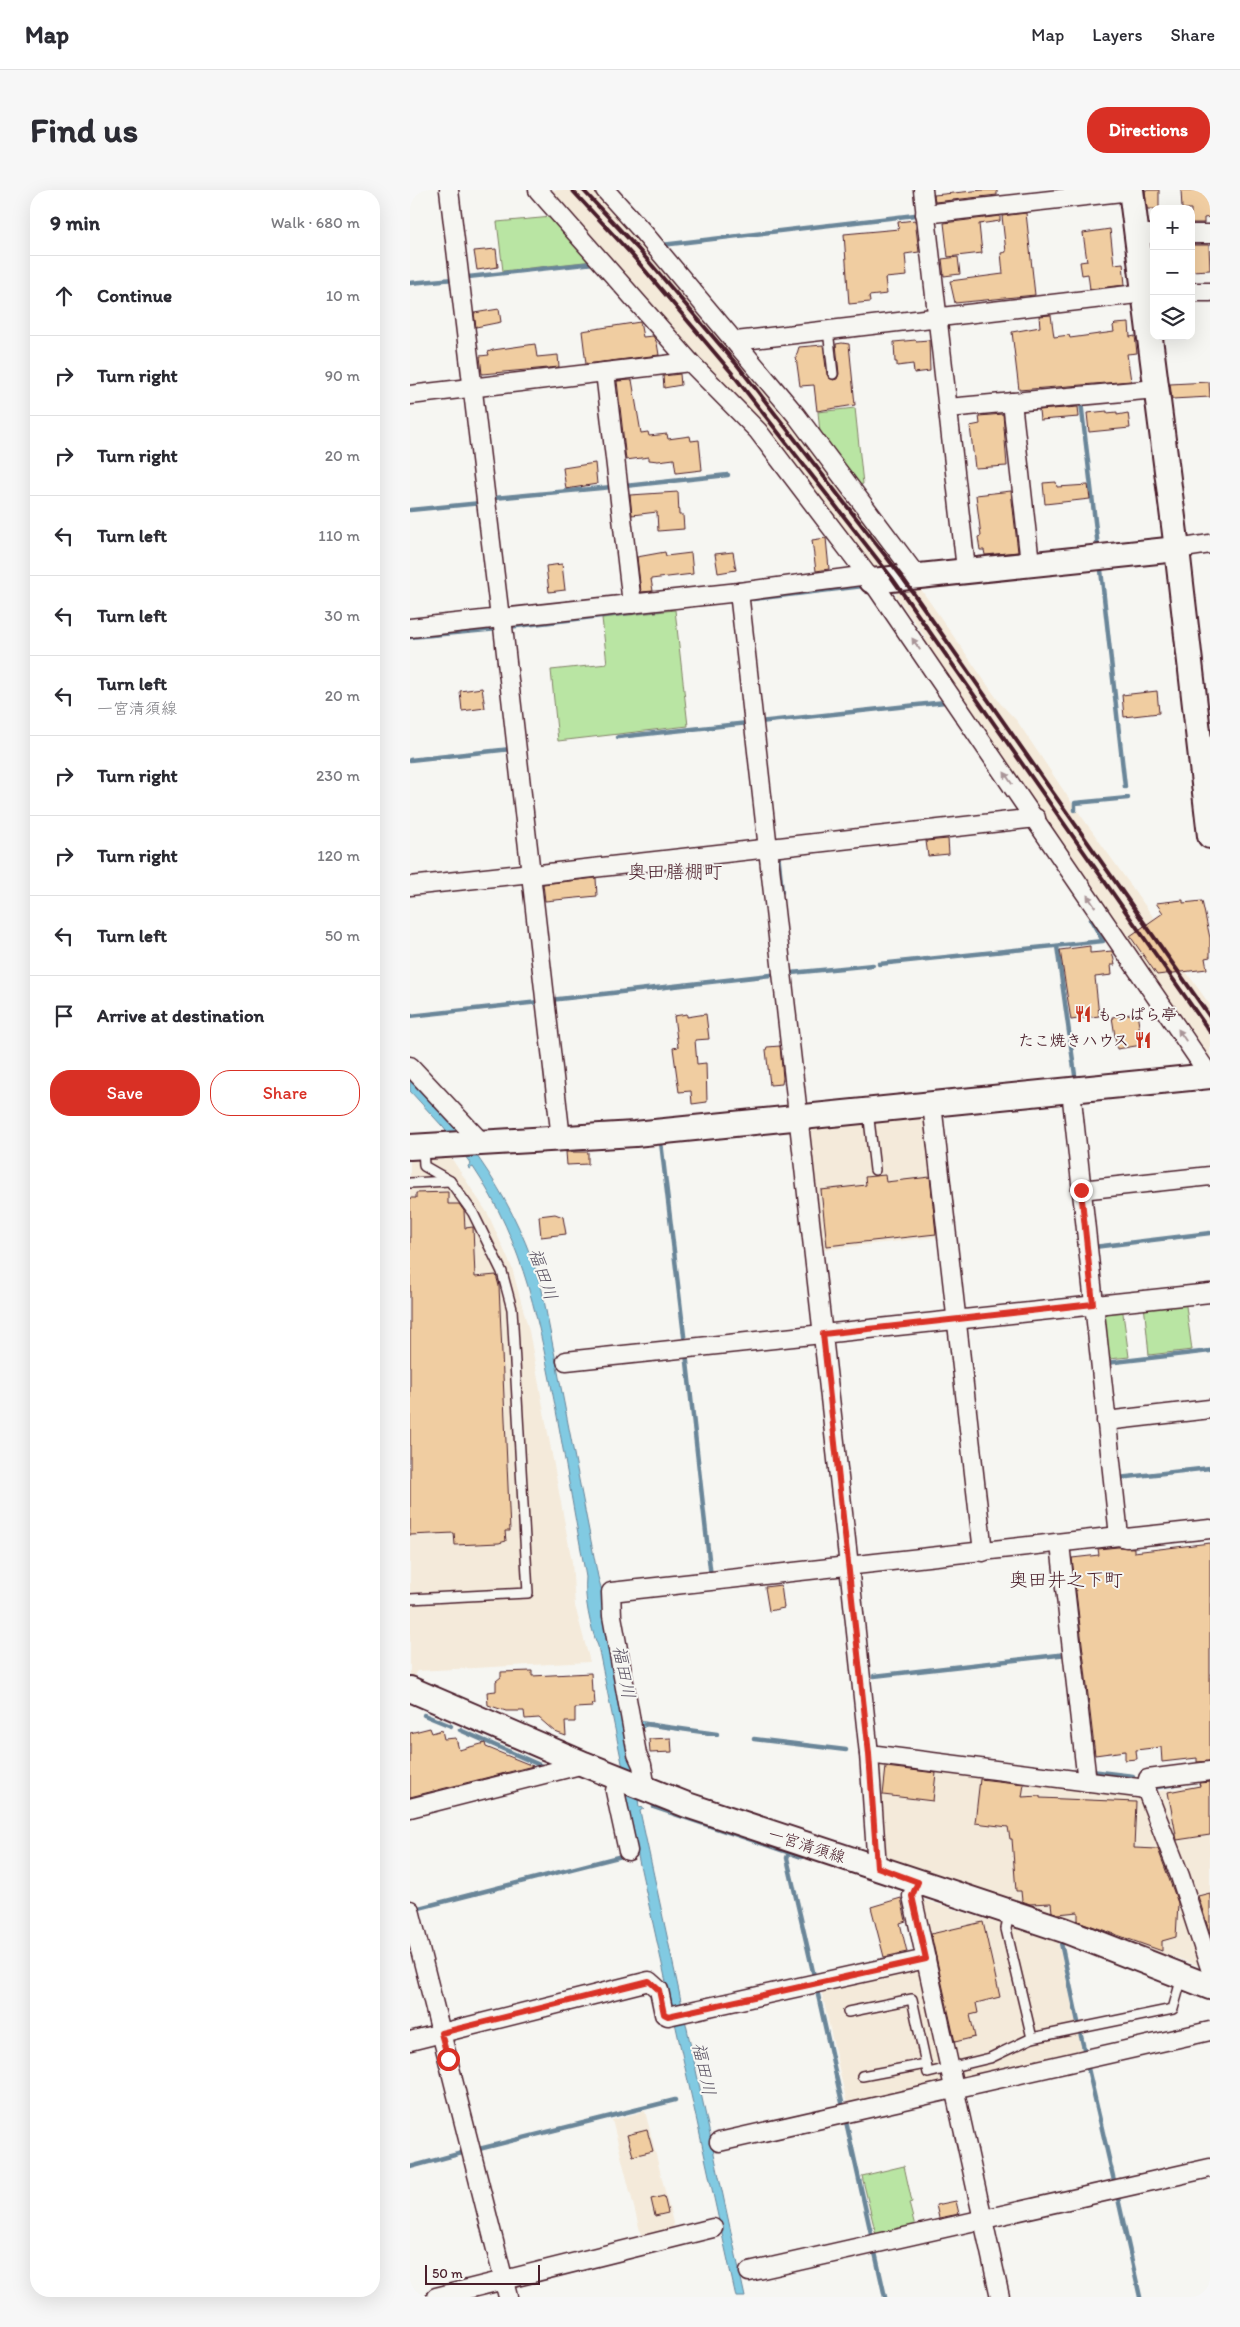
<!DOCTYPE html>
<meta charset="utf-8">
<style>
:root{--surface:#fff;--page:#f7f7f7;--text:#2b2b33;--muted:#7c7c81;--line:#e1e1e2;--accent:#d93025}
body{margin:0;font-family:Itim,"Klee One",sans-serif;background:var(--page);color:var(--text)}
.controls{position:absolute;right:15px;top:15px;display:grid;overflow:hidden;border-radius:10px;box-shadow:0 5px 20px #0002}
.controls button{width:45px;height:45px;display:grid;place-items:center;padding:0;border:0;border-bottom:1px solid var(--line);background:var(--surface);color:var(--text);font:25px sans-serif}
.scale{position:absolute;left:15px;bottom:12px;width:115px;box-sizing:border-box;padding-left:5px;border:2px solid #4a1f2b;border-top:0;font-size:14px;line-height:18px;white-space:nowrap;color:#4a1f2b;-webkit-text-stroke:4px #f6f6f2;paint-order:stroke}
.stop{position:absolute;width:15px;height:15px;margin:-11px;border:4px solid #d93025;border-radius:50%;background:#fff}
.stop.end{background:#d93025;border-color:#fff;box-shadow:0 1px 5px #0008}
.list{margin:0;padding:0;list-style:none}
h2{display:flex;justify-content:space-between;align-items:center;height:65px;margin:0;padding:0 20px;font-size:21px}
h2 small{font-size:16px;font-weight:400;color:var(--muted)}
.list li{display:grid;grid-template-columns:32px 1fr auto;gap:15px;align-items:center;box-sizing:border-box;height:80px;padding:0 20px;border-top:1px solid var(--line)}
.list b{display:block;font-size:19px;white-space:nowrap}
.list p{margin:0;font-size:16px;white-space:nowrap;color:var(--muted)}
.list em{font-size:16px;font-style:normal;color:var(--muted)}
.actions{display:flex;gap:10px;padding:15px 20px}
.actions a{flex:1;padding:11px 0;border:1px solid var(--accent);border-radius:20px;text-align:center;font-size:18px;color:var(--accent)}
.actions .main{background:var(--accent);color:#fff}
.icon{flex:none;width:28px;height:28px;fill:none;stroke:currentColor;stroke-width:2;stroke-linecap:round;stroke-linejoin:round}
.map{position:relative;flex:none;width:800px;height:2107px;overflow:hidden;border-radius:20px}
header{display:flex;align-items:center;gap:30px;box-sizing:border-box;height:70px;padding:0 25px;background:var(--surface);border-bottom:1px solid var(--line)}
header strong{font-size:24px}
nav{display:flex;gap:28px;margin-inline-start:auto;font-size:18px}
.intro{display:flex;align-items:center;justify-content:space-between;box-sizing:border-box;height:120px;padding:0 30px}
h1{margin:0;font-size:35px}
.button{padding:12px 22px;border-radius:20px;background:var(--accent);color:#fff;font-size:18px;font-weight:700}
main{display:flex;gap:30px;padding:0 30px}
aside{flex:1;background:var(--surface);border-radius:20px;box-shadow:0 5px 20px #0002}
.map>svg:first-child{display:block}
.built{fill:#f4eada}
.green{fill:#b9e5a3;stroke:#828267}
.water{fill:#81cae2;stroke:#6b8699}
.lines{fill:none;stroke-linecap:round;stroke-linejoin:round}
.stream{stroke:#6b8699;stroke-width:4.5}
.building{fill:#f0cda1;stroke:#4a1f2b}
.lane-casing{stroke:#4a1f2b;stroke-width:12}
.street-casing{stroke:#4a1f2b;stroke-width:21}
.secondary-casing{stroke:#4a1f2b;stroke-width:28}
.lane{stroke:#f6f6f2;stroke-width:9}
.street{stroke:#f6f6f2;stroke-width:18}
.secondary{stroke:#f6f6f2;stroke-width:24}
.rail{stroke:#4a1f2b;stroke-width:4}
.oneway{fill:#a99598}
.route{stroke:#d93025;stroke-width:6}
.labels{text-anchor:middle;stroke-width:4;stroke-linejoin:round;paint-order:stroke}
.poi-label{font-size:16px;font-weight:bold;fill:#4a1f2b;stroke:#f6f6f2;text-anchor:start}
.street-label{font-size:16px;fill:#4a1f2b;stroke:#f6f6f2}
.water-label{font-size:18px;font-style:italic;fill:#5a5262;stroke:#f6f6f2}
.quarter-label{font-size:19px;fill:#4a1f2b;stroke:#f6f6f2}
</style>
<header>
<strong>Map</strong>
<nav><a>Map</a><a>Layers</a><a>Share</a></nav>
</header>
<div class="intro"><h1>Find us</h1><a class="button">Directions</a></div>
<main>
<aside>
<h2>9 min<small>Walk · 680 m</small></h2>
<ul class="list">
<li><svg class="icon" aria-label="ahead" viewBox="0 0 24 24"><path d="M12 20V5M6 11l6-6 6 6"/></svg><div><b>Continue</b></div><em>10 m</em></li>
<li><svg class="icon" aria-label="right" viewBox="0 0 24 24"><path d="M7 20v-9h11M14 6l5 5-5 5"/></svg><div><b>Turn right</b></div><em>90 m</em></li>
<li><svg class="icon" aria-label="right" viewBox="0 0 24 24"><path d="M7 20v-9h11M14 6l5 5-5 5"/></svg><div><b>Turn right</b></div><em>20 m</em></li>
<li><svg class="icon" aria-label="left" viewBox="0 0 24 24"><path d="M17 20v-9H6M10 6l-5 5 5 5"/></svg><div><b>Turn left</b></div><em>110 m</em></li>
<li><svg class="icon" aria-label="left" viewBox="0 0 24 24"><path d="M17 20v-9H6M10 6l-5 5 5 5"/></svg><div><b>Turn left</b></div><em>30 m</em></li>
<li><svg class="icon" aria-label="left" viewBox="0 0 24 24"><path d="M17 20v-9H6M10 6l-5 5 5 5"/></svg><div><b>Turn left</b><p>一宮清須線</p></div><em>20 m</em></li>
<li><svg class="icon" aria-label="right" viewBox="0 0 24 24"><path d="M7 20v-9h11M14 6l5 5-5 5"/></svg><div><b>Turn right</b></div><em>230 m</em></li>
<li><svg class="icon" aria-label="right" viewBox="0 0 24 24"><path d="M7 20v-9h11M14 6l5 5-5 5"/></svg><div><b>Turn right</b></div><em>120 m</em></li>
<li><svg class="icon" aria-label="left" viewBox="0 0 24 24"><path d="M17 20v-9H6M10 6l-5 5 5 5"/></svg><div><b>Turn left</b></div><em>50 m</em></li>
<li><svg class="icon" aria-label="arrive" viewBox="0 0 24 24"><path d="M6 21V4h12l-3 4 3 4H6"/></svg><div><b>Arrive at destination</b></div></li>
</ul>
<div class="actions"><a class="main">Save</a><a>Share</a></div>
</aside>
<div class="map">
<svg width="800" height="2107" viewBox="0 0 800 2107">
<rect width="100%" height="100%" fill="#f6f6f2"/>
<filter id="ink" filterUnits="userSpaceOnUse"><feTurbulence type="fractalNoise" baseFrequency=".02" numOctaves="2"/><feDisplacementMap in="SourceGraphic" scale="10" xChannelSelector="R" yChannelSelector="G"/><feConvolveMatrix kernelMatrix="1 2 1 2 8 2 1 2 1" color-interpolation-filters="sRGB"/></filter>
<g filter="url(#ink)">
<g class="built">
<path d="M138,0H189L313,142L492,375L461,378L310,193Z"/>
<path d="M510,398L590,513L607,531L662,613L771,766L767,769L800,815V871L518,463L515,447L486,406L487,401Z"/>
<path d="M521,926L534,1046L410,1060L396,939Z"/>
<path d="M40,966L78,1024L102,1078L119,1141L162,1372L165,1416L180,1472L7,1481L5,1487L0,1485V968Z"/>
<path d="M466,1571L731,1605L793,1777L477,1671Z"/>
<path d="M800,1593V1757L745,1602Z"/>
<path d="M508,1708L648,1752L673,1865L552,1893Z"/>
<path d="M512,1777L536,1893L438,1918L410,1795Z"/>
<path d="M235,1921L265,2041L232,2049L202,1930Z"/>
</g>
<g class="green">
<path d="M142,27L183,71L93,81L87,32Z"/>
<path d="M445,218L453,294L445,296L411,253L408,222Z"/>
<path d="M265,420L278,536L148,551L141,480L197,474L192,428Z"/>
<path d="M775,1109L782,1160L739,1165L734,1114Z"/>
<path d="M712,1116L719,1167L699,1169L693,1118Z"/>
<path d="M494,1976L502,2012L499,2013L506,2040L467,2049L452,1986Z"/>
</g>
<path class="water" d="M0,886C62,952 106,1011 132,1100L188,1387L192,1401L196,1400L214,1529L242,1533L229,1540L228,1609L229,1617L234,1618L230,1621L335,2107H326L216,1612L211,1607L213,1578L188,1456C180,1437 174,1408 176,1387C166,1334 157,1280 147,1226C130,1137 115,1054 63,977L59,979L58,976L61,974L33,937L0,901Z"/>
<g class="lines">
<g class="stream">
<path d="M252,55L505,25"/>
<path d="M58,87L184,73"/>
<path d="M0,93L44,89"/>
<path d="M671,212L688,357"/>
<path d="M215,296L318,285"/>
<path d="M84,308L202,297"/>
<path d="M0,320L71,313"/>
<path d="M691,380L715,597"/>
<path d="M343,409L453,396"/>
<path d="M98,437L251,419"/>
<path d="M0,447L88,439"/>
<path d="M349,532L535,512"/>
<path d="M208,547L338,533"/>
<path d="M0,570L101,559"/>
<path d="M665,620V613L718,608"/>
<path d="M368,662L372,702"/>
<path d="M647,756L665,885"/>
<path d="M469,774L693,751L681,730"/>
<path d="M381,783L463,775"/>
<path d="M140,810L361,785"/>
<path d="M0,826L129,812"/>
<path d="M251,952L275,1154"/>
<path d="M684,1057L800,1043"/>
<path d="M276,1163L301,1387"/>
<path d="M696,1173L800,1161"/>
<path d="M708,1288L800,1278"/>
<path d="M464,1486L657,1464"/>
<path d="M14,1525L41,1536"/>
<path d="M235,1534L307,1544"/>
<path d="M50,1540L132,1576"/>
<path d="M344,1549L436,1560"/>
<path d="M681,1581L723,1586"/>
<path d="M748,1597L766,1594"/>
<path d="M244,1617L392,1667"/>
<path d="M379,1662L377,1668L404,1786"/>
<path d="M9,1718L212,1666"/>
<path d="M651,1753L668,1832"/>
<path d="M406,1796L433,1917"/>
<path d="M670,1842L675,1863"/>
<path d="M677,1874L705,1995"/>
<path d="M435,1927L462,2048"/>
<path d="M69,1959L265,1910"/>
<path d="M0,1977L52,1963"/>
<path d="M707,2004L730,2107"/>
<path d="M464,2058L475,2107"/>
</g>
</g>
<g class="building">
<path d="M573,0H587V5L525,12L524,5Z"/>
<path d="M735,0H749V19H737Z"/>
<path d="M771,0H800V27L794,28V33H781V19H772Z"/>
<path d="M616,23L625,105L545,113L540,91L593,84L591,63L596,62L592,26Z"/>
<path d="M590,26V31L569,34L572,63L538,67L534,33Z"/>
<path d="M505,30L509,62L495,64L497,86L475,88L477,104L459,106L460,112L439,114L434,44L489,39L488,32Z"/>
<path d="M700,39L704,74L713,73L715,95L680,99L678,84L672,85L670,72L677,71L673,43Z"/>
<path d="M781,55H799L800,80L781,81Z"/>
<path d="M86,59L88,77L67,80L64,61Z"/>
<path d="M548,67L550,84L534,86L532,69Z"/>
<path d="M89,119L91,132L66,137L64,123Z"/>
<path d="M641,125L644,147L659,145L660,148L704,142L703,136L705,134L719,133L720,147L725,146L727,163L717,164L721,191L609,200L602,142L630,137L629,126Z"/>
<path d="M230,132L233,147L243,146L247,153L249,165L176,174L172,141Z"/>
<path d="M506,150V151L519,150L520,181L504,183L503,174L487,176V172H485L484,152Z"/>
<path d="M432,153L439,154L445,215L407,221L404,195L390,196L386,167L389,157L413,155L417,185L423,190L427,189L429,184L426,154Z"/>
<path d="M125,154L127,167L148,165L149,177L72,184L70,166L79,165L78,162L83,160Z"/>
<path d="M270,184L271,195L254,198L253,186Z"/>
<path d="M222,190L231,243L238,242L239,246L257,244L258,249L280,246L281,251L289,250L292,280L266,283L264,269L248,271L239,270V267L216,270L207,191Z"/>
<path d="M799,192L800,207L762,209L760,194Z"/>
<path d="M668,217L669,227L630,230L629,220Z"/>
<path d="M697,221V223L707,222V225L718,223L720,238L679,242L677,223Z"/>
<path d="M593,224L597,276L565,278L560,236L570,234L569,226Z"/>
<path d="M185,273L187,294L156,299L153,278Z"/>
<path d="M646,292L647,297L678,295L680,309L635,314L633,293Z"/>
<path d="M601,301L608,362L575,365L574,360H570L568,347L571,346L566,305Z"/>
<path d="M268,302L269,325H273L274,339L248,341L247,322L222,325L220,305Z"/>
<path d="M416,348L419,379L406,381L402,350Z"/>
<path d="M255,362L256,366L281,363L283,384L241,389L243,401L231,402L227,367Z"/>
<path d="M323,362L326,380L308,383L305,364Z"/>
<path d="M152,374L155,400L139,402L136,376Z"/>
<path d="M72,498L75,518L52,521L50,501Z"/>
<path d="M747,501L749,523L714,527L712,505Z"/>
<path d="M538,649L539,664L518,666L516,651Z"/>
<path d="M186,688L187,706L135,711L133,694Z"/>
<path d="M773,710V713L792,711L800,748V767L795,768L797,779L747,785L720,746L753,723L746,713Z"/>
<path d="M680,756V763L702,761L705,775H701L702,785L685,787L689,826L661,830L650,760Z"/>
<path d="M727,823L732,855L707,859L702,827Z"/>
<path d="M277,824V827L296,824L299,849L285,850L287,874L296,873L297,912L282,914L281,901L269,902L263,858L268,857L264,826Z"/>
<path d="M370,856L373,888L372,894L360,895L356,860L357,857Z"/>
<path d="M156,962H178V974L157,975Z"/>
<path d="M475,985L476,992L520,987L526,1044L417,1056L411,1000L456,995L455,987Z"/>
<path d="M38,1002V1014H49L54,1021L55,1038L63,1037L65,1087L86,1085L89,1096L100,1341H95L96,1351L89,1353L45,1355L44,1343L0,1345V1008H6V1003Z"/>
<path d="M145,1024L153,1027L156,1044L131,1047L129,1026Z"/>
<path d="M800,1353V1571L787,1572V1568L752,1572L751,1557L726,1560L727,1569L715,1570V1561L685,1565L662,1368L689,1365L688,1359L708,1357L724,1358V1362Z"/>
<path d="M371,1395L374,1418L359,1421L355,1397Z"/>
<path d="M122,1481V1486L181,1483L182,1502H184L185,1514H182L183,1517L165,1518V1532H155L156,1546L145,1542L129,1528L115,1529L114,1521H96L78,1515L77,1502L86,1501V1491L91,1487V1482Z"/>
<path d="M20,1538L22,1543L32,1540L34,1549L46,1548L49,1560L75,1553L76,1557L123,1576L0,1607V1543Z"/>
<path d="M261,1548L262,1562L240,1563L239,1549Z"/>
<path d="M476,1577L526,1583L523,1611L473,1605Z"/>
<path d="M570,1589L614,1594L612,1607L630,1606V1608L726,1612L724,1658L748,1659L768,1713L766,1747L752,1751V1761L668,1731V1722L648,1724L642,1722L641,1713L620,1714L612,1711L611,1701H606L602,1649H600L598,1637L565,1633Z"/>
<path d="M800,1592V1645L767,1650L758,1602L790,1596L789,1593Z"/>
<path d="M800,1703V1744L788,1706Z"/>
<path d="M491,1708L496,1731L490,1733L497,1762L474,1767L461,1717Z"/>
<path d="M573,1732L590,1807L566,1813L568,1823L560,1825L565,1847L545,1852L521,1744Z"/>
<path d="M237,1940L243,1961L223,1966L217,1945Z"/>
<path d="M254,2006L258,2023L245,2026L241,2009Z"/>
<path d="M546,2011L549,2024L529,2028L526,2015Z"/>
</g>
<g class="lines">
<g class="lane-casing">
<g id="lane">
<path d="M418,140L423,184"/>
<path d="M458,921L465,980"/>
<path d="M0,993L40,991"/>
<path d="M0,1409L118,1403L102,1119L92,1082L63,1023L40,991L14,976L13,956"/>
<path d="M599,1722L596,1739L622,1848"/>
<path d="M438,1822L502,1809L518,1883L580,1868L622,1848L763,1819L772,1787"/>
<path d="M452,1886L516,1874"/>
</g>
</g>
<g class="street-casing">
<g id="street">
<path d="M39,0L90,428"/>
<path d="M128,0L280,172L348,241L462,391L800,886"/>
<path d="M195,0L233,42L386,225L506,385"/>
<path d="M513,0L556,379"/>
<path d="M515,24L721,1"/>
<path d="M726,44H744"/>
<path d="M781,44H800"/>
<path d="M781,102H800"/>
<path d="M326,151L744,102"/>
<path d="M195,182L222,414"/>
<path d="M0,205L280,172"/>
<path d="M602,212L620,373"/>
<path d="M538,218L746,199"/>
<path d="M767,359L800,354"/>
<path d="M329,402L439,1376L459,1564L467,1677"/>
<path d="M92,428L151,949"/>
<path d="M0,438L329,402L458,385"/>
<path d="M121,685L626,628"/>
<path d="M0,696L121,683"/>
<path d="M0,876L72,953"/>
<path d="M661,900L709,1346"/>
<path d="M522,914L573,1362"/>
<path d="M671,1000L800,986"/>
<path d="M156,1171L800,1103"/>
<path d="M696,1231L800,1219"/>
<path d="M650,1354L677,1592"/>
<path d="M459,1564L736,1599L738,1589L800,1581"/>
<path d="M208,1588L205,1601L218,1661"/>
<path d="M236,1599L232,1575L227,1564L202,1426L201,1402L709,1346L716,1348L800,1339"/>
<path d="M736,1599L770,1686L800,1778"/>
<path d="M0,1618L174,1574"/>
<path d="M508,1691L502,1706L590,2107"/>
<path d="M0,1720L98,2107"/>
<path d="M0,1851L239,1791L249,1800L254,1824L258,1826L516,1769"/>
<path d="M309,1952L800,1841"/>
<path d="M339,2082L800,1978"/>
<path d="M26,2107L303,2038"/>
</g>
</g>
<g class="secondary-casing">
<g id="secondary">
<path d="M721,0L767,359L800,646"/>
<path d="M462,391L767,359"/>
<path d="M0,957L225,944L800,886"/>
<path d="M0,1499L174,1574L277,1615L654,1740L800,1797"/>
</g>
</g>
<use href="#lane" class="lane"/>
<use href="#street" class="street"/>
<use href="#secondary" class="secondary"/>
<g class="rail">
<path d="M162,0L222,65L321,182L482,388L800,842"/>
<path d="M173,0L229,60L328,176L492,387L800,827"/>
</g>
</g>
<defs><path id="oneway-solid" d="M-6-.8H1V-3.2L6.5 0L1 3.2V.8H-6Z" transform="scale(1.25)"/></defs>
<g class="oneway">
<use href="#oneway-solid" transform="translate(506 454) rotate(-124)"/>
<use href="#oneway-solid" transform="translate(598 588) rotate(-124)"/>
<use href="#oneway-solid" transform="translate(681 711) rotate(-124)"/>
<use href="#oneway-solid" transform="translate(772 845) rotate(-124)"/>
</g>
</g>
<g class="lines" filter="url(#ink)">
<path class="route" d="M38,1869L31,1843L239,1791L249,1800L254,1824L258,1826L516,1769L502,1706L508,1692L467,1677L459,1564L413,1144L683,1114L671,1000"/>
</g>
<defs>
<g id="restaurant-bare" transform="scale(1.35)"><path d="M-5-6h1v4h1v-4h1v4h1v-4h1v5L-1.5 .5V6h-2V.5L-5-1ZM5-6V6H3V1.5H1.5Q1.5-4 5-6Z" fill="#c8321e" stroke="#f6f6f2" stroke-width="2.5" paint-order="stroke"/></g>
</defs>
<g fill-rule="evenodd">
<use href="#restaurant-bare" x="673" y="824"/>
<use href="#restaurant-bare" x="733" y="850"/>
</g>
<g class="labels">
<g class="poi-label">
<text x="687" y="830">もっぱら亭</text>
<text x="719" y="856" text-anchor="end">たこ焼きハウス</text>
</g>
<g class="street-label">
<text transform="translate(397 1655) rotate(18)" y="6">一宮清須線</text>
</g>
<g class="water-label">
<text transform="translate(133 1084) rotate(71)" y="6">福田川</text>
<text transform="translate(214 1482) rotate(79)" y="6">福田川</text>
<text transform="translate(294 1879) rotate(78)" y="6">福田川</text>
</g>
<g class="quarter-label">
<text x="265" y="688">奥田膳棚町</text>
<text x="656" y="1396">奥田井之下町</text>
</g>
</g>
</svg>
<div class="controls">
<button>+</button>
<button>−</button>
<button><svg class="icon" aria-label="layers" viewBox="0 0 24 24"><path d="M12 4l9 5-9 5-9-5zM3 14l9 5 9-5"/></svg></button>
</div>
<div class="scale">50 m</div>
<div class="stop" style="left:38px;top:1869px"></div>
<div class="stop end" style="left:671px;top:1000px"></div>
</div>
</main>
